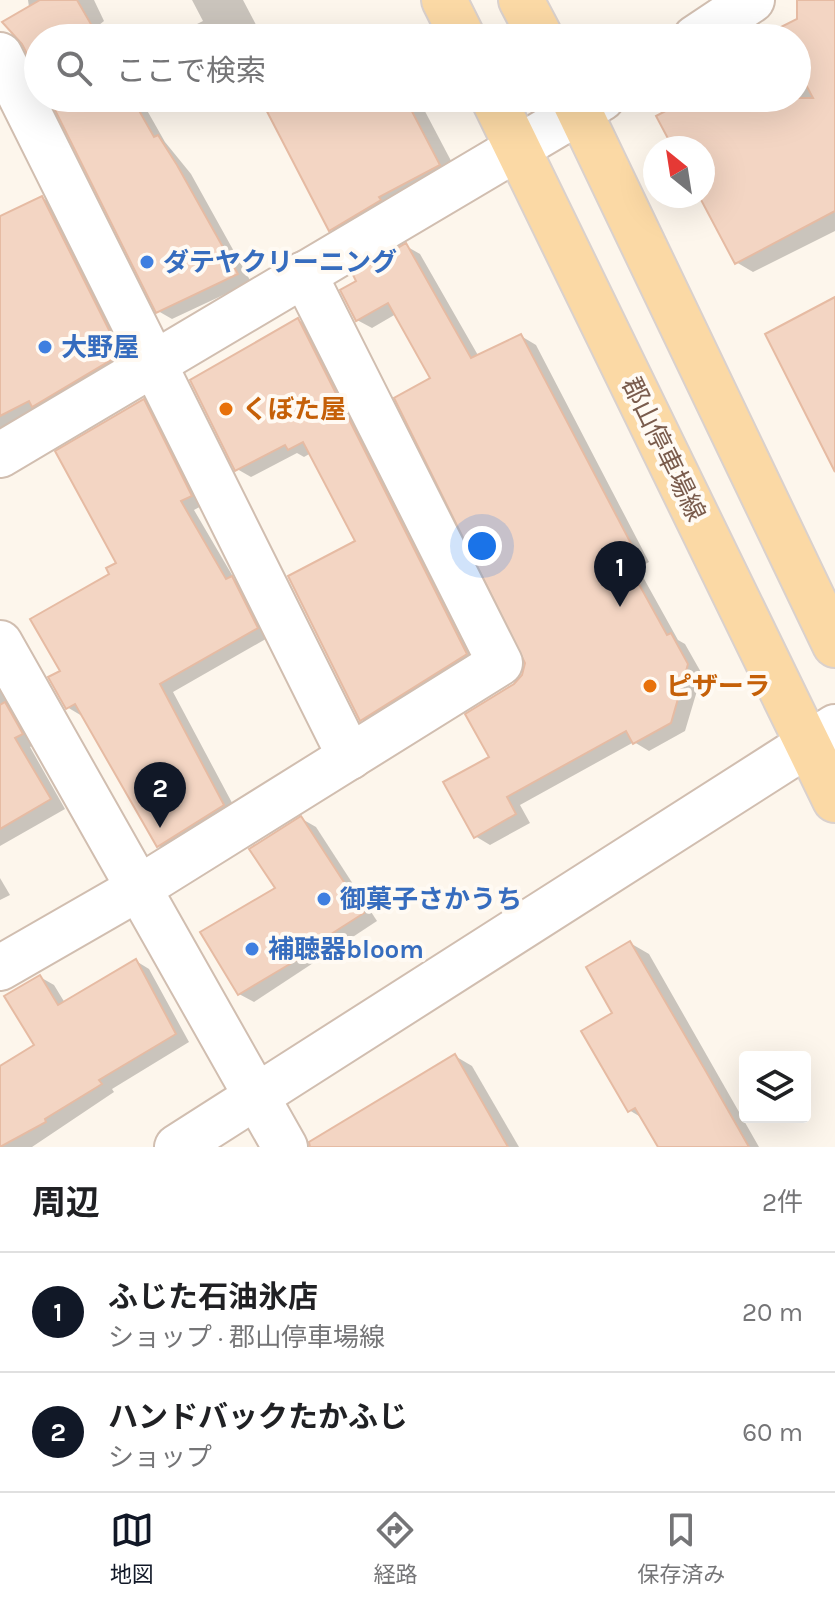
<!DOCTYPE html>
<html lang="ja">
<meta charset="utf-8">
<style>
:root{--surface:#fff;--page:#f2f2f2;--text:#202124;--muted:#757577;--line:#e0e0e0;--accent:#111827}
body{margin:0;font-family:Karla,"Noto Sans JP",sans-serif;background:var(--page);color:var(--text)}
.controls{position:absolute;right:24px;bottom:24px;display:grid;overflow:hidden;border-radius:8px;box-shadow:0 8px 32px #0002}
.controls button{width:72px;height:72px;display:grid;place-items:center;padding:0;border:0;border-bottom:2px solid var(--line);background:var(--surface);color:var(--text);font:40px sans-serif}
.compass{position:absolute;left:643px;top:136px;width:72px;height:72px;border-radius:50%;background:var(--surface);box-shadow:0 8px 32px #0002;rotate:330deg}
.you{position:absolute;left:482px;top:546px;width:28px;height:28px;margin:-20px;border:6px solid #fff;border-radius:50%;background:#1a73e8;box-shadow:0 0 0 12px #1a73e833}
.badge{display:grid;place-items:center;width:52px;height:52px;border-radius:50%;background:var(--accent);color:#fff;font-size:26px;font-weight:700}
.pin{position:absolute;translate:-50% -66px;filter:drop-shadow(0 2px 4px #0008)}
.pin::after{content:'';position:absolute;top:42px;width:28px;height:24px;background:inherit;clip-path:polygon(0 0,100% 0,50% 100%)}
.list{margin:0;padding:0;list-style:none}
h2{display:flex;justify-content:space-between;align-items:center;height:104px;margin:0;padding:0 32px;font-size:34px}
h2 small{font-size:26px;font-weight:400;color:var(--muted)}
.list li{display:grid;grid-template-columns:52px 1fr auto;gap:24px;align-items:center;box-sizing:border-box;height:120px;padding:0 32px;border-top:2px solid var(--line)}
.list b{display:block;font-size:30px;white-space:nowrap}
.list p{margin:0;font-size:26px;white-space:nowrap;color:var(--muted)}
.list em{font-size:26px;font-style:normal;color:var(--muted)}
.icon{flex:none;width:44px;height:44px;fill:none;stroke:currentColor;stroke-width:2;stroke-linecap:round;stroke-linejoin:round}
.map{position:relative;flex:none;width:835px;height:1147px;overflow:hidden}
.search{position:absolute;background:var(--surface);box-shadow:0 8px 32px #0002;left:24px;right:24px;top:24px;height:88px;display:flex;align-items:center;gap:20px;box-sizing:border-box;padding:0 28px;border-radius:44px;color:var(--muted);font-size:30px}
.sheet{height:344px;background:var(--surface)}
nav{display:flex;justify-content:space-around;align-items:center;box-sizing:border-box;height:112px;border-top:2px solid var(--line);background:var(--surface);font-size:22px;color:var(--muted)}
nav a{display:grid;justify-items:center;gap:4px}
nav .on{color:var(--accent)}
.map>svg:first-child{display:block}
.shadow{fill:#0003}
.building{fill:#f3d5c3;stroke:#e6bba3;stroke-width:2}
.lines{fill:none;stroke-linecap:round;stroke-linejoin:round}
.minor-casing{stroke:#d1beb0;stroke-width:48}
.tertiary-casing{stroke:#d1beb0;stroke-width:48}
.primary-casing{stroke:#dad1cd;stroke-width:48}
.minor{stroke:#fff;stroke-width:44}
.tertiary{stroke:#fff;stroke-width:44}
.primary{stroke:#fbd9a5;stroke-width:44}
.shop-dot{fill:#3f7fe0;stroke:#fffaf3;stroke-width:3}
.food-dot{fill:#e8710a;stroke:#fffaf3;stroke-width:3}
.labels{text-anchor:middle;stroke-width:8;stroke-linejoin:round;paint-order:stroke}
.shop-label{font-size:26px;font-weight:bold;fill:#366cbe;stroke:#fffaf3;text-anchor:start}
.food-label{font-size:26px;font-weight:bold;fill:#c56008;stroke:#fffaf3;text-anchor:start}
.street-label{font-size:26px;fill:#7a5c4d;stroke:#fffaf3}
</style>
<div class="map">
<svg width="835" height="1147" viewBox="0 0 835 1147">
<rect width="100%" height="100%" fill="#fdf6ec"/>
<g class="shadow">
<path d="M28,0H94L104,21L99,25L106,38H38V71Z"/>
<path d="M192,0H243L263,38H199L193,26L203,21Z"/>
<path d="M823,0H835V231L753,272L736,262L701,196L703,148H675L694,98H797V38H783L826,5Z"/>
<path d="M368,29L383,38H351Z"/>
<path d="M52,98H140L165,142L191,174L251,282L172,319L158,311Z"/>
<path d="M262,98H418L459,176L351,241L331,229Z"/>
<path d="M42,198L56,206L134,362L0,433V218Z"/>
<path d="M406,246L420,254L479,357L521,336L536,345L649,562L638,568L678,640L685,644L702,674L685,731L649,751L634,742L520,805L530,823L490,845L475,836L492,758L467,715L523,677L527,665L433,379L396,314L372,328L357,320Z"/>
<path d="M298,320L312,328L480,662L375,727L361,719L358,542L311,453L304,457L297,453L251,477L237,469Z"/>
<path d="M144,401L158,409L205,504L194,510L235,580L246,586L271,636L173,692L238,814L173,854L159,846L82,716L67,707L62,672L119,564Z"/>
<path d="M0,690L10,708L20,713L37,743L30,747L65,809L0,846Z"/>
<path d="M302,819L316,827L377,921L254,1002L239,994Z"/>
<path d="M0,878L10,895L0,900Z"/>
<path d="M630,943L649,954L759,1147H660L644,1119L629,1110L615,1014Z"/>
<path d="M136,961L149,969L189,1042L112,1089L114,1092L32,1147H0V1068L37,1046L40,977L54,985L65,1003Z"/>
<path d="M455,1056L472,1066L519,1147H344Z"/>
</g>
<g class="building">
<path d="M40,0H77L99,38H38V75L22,44L2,22Z"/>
<path d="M797,0H835V211L735,264L699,196H703V148H673L656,116L690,98H813L797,68V38H781L777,29L797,19Z"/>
<path d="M49,98H132L154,137L158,135L177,165L238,274L156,313Z"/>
<path d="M260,98H405L440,165L379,197L381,200L329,231Z"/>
<path d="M42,196L121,354L32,407L29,401L0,416V216Z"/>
<path d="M406,243L471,358L521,334L636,553L625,559L667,635L671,633L688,664L671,723L633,744L626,731L507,797L516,814L474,838L443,782L489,757L465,714L514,684L522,675L525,663L394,398L430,378L388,303L356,321L340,290L356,281L353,275Z"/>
<path d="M835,297V472L765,334Z"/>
<path d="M298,318L467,654L360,721L288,576L355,541L303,442L288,450L285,445L235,471L190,380Z"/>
<path d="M144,399L192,496L181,501L226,579L232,576L258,628L160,684L224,805L157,847L75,704L66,709L48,677L60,671L30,619L109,574L106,568L116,563L55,451Z"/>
<path d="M5,702L23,734L15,738L51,799L0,829V705Z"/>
<path d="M301,816L364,913L303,952L305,955L238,995L200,932L275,888L249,849Z"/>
<path d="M630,941L704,1068L749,1147H658L635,1108L628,1112L581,1031L612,1013L586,967Z"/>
<path d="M136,959L176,1034L99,1080L102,1084L45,1119L46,1122L0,1147V1066L34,1045L4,996L40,975L58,1005Z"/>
<path d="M455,1054L508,1147H310L309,1142Z"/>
</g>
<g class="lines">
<g class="minor-casing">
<g id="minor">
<path d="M695,38L752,0"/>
<path d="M0,55L350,757"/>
<path d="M0,455L602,98"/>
<path d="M0,643L285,1147"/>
<path d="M0,968L139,888L500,663L304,274"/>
</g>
</g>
<g class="tertiary-casing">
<path id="tertiary" d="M177,1147L835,727"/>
</g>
<g class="primary-casing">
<g id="primary">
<path d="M444,0L463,38"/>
<path d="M521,0L541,38"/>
<path d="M493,98L835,800"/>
<path d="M573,98L835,645"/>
</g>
</g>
<use href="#minor" class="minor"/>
<use href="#tertiary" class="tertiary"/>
<use href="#primary" class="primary"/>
</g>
<g class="shop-dot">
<circle cx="147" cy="262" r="8"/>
<circle cx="45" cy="347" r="8"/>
<circle cx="324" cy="899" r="8"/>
<circle cx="252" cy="949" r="8"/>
</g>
<g class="food-dot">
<circle cx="226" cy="409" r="8"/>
<circle cx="650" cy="686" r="8"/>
</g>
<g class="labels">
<g class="shop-label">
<text x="163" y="271">ダテヤクリーニング</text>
<text x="61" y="356">大野屋</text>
<text x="340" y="908">御菓子さかうち</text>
<text x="268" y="958">補聴器bloom</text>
</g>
<g class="food-label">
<text x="242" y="418">くぼた屋</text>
<text x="666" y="695">ピザーラ</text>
</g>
<g class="street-label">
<text transform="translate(664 449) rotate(64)" y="9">郡山停車場線</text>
</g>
</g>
</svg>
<div class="controls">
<button><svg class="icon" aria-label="layers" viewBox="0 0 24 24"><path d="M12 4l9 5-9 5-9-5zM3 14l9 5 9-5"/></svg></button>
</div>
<svg class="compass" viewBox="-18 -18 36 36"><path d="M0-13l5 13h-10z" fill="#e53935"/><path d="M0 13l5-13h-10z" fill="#757577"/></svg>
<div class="you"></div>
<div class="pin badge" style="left:620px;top:607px">1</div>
<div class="pin badge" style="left:160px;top:828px">2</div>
<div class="search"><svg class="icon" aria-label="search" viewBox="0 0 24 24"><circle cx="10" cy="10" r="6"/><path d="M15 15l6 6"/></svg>ここで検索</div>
</div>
<section class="sheet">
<h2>周辺<small>2件</small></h2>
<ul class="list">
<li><span class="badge">1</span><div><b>ふじた石油氷店</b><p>ショップ · 郡山停車場線</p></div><em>20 m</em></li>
<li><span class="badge">2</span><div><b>ハンドバックたかふじ</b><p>ショップ</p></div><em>60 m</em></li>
</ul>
</section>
<nav>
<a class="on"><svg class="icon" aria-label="map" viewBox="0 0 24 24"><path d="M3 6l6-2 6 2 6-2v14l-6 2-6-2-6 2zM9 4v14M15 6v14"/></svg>地図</a>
<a><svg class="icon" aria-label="directions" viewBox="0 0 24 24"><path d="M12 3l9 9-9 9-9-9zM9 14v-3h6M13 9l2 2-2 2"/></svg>経路</a>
<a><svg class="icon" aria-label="saved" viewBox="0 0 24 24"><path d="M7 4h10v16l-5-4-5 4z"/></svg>保存済み</a>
</nav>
